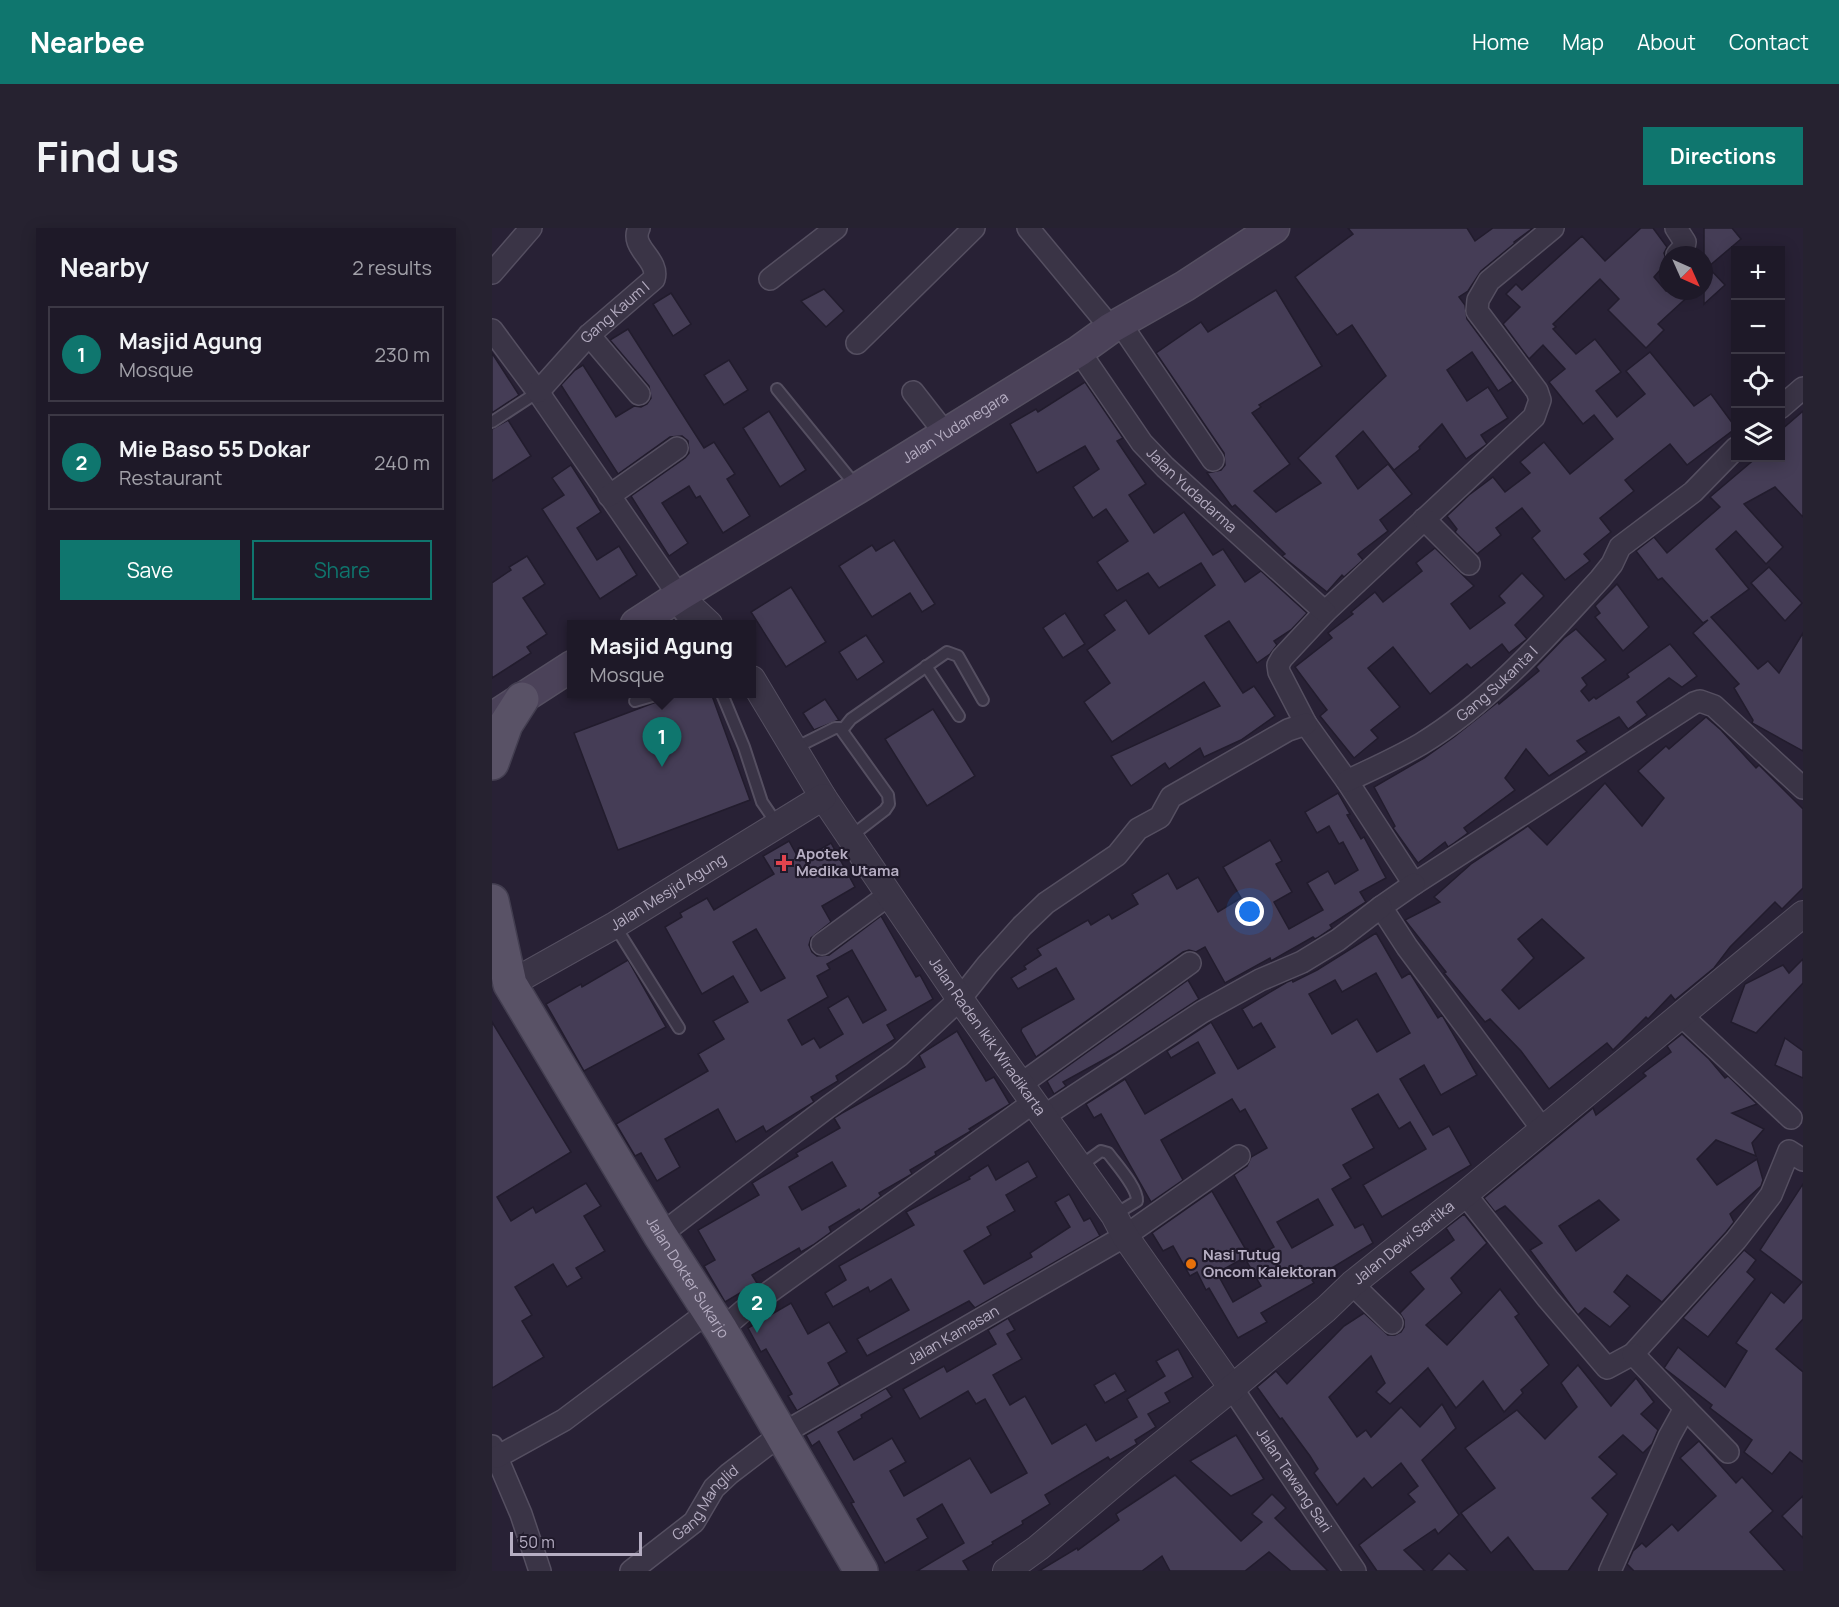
<!DOCTYPE html>
<meta charset="utf-8">
<style>
:root{--surface:#1e1928;--page:#262230;--text:#f1f3f6;--muted:#a1a0a8;--line:#3c3845;--accent:#0f766e}
body{margin:0;font-family:Manrope,sans-serif;background:var(--page);color:var(--text)}
.controls{position:absolute;right:18px;top:18px;display:grid;overflow:hidden;border-radius:0px;box-shadow:0 3px 15px #0003}
.controls button{width:54px;height:54px;display:grid;place-items:center;padding:0;border:0;border-bottom:2px solid var(--line);background:var(--surface);color:var(--text);font:30px sans-serif}
.compass{position:absolute;left:1167px;top:18px;width:54px;height:54px;border-radius:50%;background:var(--surface);box-shadow:0 3px 15px #0003;rotate:135deg}
.scale{position:absolute;left:18px;bottom:15px;width:132px;box-sizing:border-box;padding-left:6px;border:3px solid #b6aec3;border-top:0;font-size:16px;line-height:21px;white-space:nowrap;color:#b6aec3;-webkit-text-stroke:4px #201a2b;paint-order:stroke}
.you{position:absolute;left:758px;top:684px;width:21px;height:21px;margin:-15px;border:4px solid #fff;border-radius:50%;background:#1a73e8;box-shadow:0 0 0 9px #1a73e833}
.badge{display:grid;place-items:center;width:39px;height:39px;border-radius:50%;background:var(--accent);color:#fff;font-size:20px;font-weight:700}
.pin{position:absolute;translate:-50% -50px;filter:drop-shadow(0 2px 3px #0008)}
.pin::after{content:'';position:absolute;top:32px;width:21px;height:18px;background:inherit;clip-path:polygon(0 0,100% 0,50% 100%)}
.popup{position:absolute;left:75px;top:392px;width:189px;height:78px;box-sizing:border-box;display:grid;place-content:center;border-radius:0px;background:var(--surface);filter:drop-shadow(0 2px 4px #0005);font-size:20px;white-space:nowrap;color:var(--muted)}
.popup b{font-size:22px;color:var(--text)}
.popup::after{content:'';position:absolute;left:50%;top:100%;margin-left:-12px;border:12px solid transparent;border-top-color:var(--surface)}
.list{margin:0;padding:0;list-style:none}
h2{display:flex;justify-content:space-between;align-items:center;height:78px;margin:0;padding:0 24px;font-size:26px}
h2 small{font-size:20px;font-weight:400;color:var(--muted)}
.list li{display:grid;grid-template-columns:39px 1fr auto;gap:18px;align-items:center;box-sizing:border-box;height:96px;margin:0 12px 12px;padding:0 12px;border:2px solid var(--line);border-radius:0px}
.list b{display:block;font-size:22px;white-space:nowrap}
.list p{margin:0;font-size:20px;white-space:nowrap;color:var(--muted)}
.list em{font-size:20px;font-style:normal;color:var(--muted)}
.actions{display:flex;gap:12px;padding:18px 24px}
.actions a{flex:1;padding:14px 0;border:2px solid var(--accent);border-radius:0px;text-align:center;font-size:21px;color:var(--accent)}
.actions .main{background:var(--accent);color:#fff}
.icon{flex:none;width:33px;height:33px;fill:none;stroke:currentColor;stroke-width:2;stroke-linecap:round;stroke-linejoin:round}
.map{position:relative;flex:none;width:1311px;height:1343px;overflow:hidden;border-radius:0px}
header{display:flex;align-items:center;gap:36px;box-sizing:border-box;height:84px;padding:0 30px;background:var(--accent);color:#fff}
header strong{font-size:28px}
nav{display:flex;gap:33px;margin-inline-start:auto;font-size:21px}
.intro{display:flex;align-items:center;justify-content:space-between;box-sizing:border-box;height:144px;padding:0 36px}
h1{margin:0;font-size:42px}
.button{padding:15px 27px;border-radius:0px;background:var(--accent);color:#fff;font-size:21px;font-weight:700}
main{display:flex;gap:36px;padding:0 36px}
aside{flex:1;background:var(--surface);border-radius:0px;box-shadow:0 3px 15px #0003}
.map>svg:first-child{display:block}
.building{fill:#453d56;stroke:#221c2d;stroke-width:1.5;fill-rule:evenodd}
.lines{fill:none;stroke-linecap:round;stroke-linejoin:round}
.service-casing{stroke:#554f61;stroke-width:14}
.minor-casing{stroke:#554f61;stroke-width:24}
.tertiary-casing{stroke:#554f61;stroke-width:28}
.secondary-casing{stroke:#554f61;stroke-width:33}
.primary-casing{stroke:#433e50;stroke-width:36}
.service{stroke:#3a3446;stroke-width:10}
.minor{stroke:#3a3446;stroke-width:21}
.tertiary{stroke:#3a3446;stroke-width:26}
.secondary{stroke:#4b4259;stroke-width:30}
.primary{stroke:#595266;stroke-width:33}
.health-dot{fill:#e0444e;stroke:#201a2b;stroke-width:2}
.food-dot{fill:#e8710a;stroke:#201a2b;stroke-width:2}
.labels{text-anchor:middle;stroke-width:4.5;stroke-linejoin:round;paint-order:stroke}
.street-label{font-size:15px;fill:#b6aec3;stroke:#201a2b}
.poi-label{font-size:15px;font-weight:bold;fill:#b6aec3;stroke:#201a2b;text-anchor:start}
</style>
<header>
<strong>Nearbee</strong>
<nav><a>Home</a><a>Map</a><a>About</a><a>Contact</a></nav>
</header>
<div class="intro"><h1>Find us</h1><a class="button">Directions</a></div>
<main>
<aside>
<h2>Nearby<small>2 results</small></h2>
<ul class="list">
<li><span class="badge">1</span><div><b>Masjid Agung</b><p>Mosque</p></div><em>230 m</em></li>
<li><span class="badge">2</span><div><b>Mie Baso 55 Dokar</b><p>Restaurant</p></div><em>240 m</em></li>
</ul>
<div class="actions"><a class="main">Save</a><a>Share</a></div>
</aside>
<div class="map">
<svg width="1311" height="1343" viewBox="0 0 1311 1343">
<rect width="100%" height="100%" fill="#282135"/>
<g class="building">
<path d="M856,0H975L983,13L1001,0H1041L1022,14L1023,15L989,43L976,63L967,69L973,77L975,91L1021,153L1006,163L980,124L955,142L975,173L996,159L1016,190L989,207L995,216L974,231L950,196L927,219L928,221L902,242L871,203L844,228L866,261L896,236L920,266L888,292L896,303L866,326L871,332L852,349L850,347L835,364L790,328L793,326L743,277L740,279L715,245L729,242L733,237L732,225L664,125L709,94L716,104L784,62L830,138L767,177L769,179L760,185L798,236L762,263L784,284L829,255L806,230L894,148L860,97L845,107L803,49L861,6Z"/>
<path d="M1149,0H1161L1175,19L1172,25L1175,34L1162,49L1174,63H1202L1166,96L1172,102L1154,120L1116,82L1127,71L1108,51L1061,96L1064,99L1061,101L1084,126L1103,111L1129,144L1104,163L1125,189L1153,166L1134,143L1158,124L1202,178L1219,166L1244,200L1195,237L1178,216L1133,252L1142,263L1108,290L1119,304L1092,326L1098,333L1073,352L1040,310L1048,303L1030,280L1004,300L1009,307L985,326L963,304L965,301L955,288L977,267L1001,249L1013,264L1038,245L1028,234L1052,214L1078,246L1121,211L1102,187L1091,196L1057,154L1073,141L1051,117L1037,131L1011,96L1028,79L1014,66L1024,56L1030,62L1090,8L1113,33Z"/>
<path d="M1212,0H1240L1249,11L1216,39L1233,57L1212,76Z"/>
<path d="M332,61L352,83L334,99L309,73Z"/>
<path d="M179,65L199,96L181,108L161,76Z"/>
<path d="M136,101L212,220L222,214L243,246L235,251L258,288L231,305L208,268L204,270L197,258L170,275L196,315L177,328L139,268L193,230L197,225L196,213L190,208L178,209L126,246L69,157L83,142L91,137L124,189L142,178L149,179L155,176L159,170L157,158L118,112Z"/>
<path d="M0,125L27,167L0,185Z"/>
<path d="M237,132L256,162L232,177L212,147Z"/>
<path d="M593,154L631,210L625,213L654,256L637,267L662,305L692,284L721,327L731,321L753,354L769,343L815,385L799,402L782,413L785,417L778,426L765,435L737,393L713,408L751,465L762,458L783,488L749,512L712,529L708,520L677,541L673,535L639,558L619,528L728,478L712,454L620,514L592,474L618,455L595,422L623,402L612,387L634,372L657,406L723,357L709,335L667,360L656,345L625,363L605,334L636,313L614,281L601,290L581,259L607,241L593,218L545,245L518,196L544,181L546,184Z"/>
<path d="M277,183L314,242L288,259L251,200Z"/>
<path d="M1311,183V289L1283,259L1252,276L1291,319L1274,336L1244,303L1224,321L1257,361L1219,389L1266,441L1276,433L1287,445L1311,405V523L1260,495L1261,492L1242,460L1247,456L1201,405L1216,392L1211,395L1170,350L1166,352L1144,323L1162,309L1175,325L1228,279L1218,269L1264,230H1288V203Z"/>
<path d="M16,192L39,228L0,253V201Z"/>
<path d="M79,237L109,284L85,300L105,332L127,318L145,347L108,371L50,281L72,267L60,250Z"/>
<path d="M402,312L443,376L430,384L418,365L380,389L347,338L380,317L384,323Z"/>
<path d="M943,320L982,358L959,376L978,401L1013,375L1007,368L1030,345L1052,368L1023,397L1035,411L1017,425L1010,416L979,440L975,436L938,466L901,419L876,440L908,479L879,502L886,510L862,530L828,488L835,482L803,439L840,410L836,405L861,386L859,384L883,364L891,374L930,343L924,335Z"/>
<path d="M35,328L53,356L31,370L55,406L35,419L39,425L0,450V355L19,342L17,339Z"/>
<path d="M1277,339L1310,375L1293,393L1259,355Z"/>
<path d="M1125,356L1157,399L1131,423L1103,389L1108,385L1103,378Z"/>
<path d="M299,359L334,414L294,439L259,384Z"/>
<path d="M573,385L593,416L571,430L551,400Z"/>
<path d="M1084,401L1114,432L1090,450L1095,457L1089,463L1097,473L1102,469L1104,471L1137,449L1135,446L1178,416L1205,448L1190,459L1177,450L1145,474L1155,487L1136,501L1127,489L1085,513L1095,524L1057,548L1034,521L1013,550L1023,562L972,600L976,605L962,615L956,619L953,614L926,635L901,600L903,598L882,559L932,530L962,509L1006,474L1007,476L1047,443L1044,439L1072,410Z"/>
<path d="M374,407L392,434L365,452L347,424Z"/>
<path d="M188,465H219L258,572L126,622L82,505Z"/>
<path d="M333,471L347,492L322,502L311,485Z"/>
<path d="M441,481L483,548L435,578L393,511Z"/>
<path d="M1214,489L1229,502L1264,540L1267,537L1311,581V660L1290,681L1283,674L1238,719L1222,740L1183,772L1179,767L1156,791L1154,789L1121,822L1115,815L1057,861L1029,823L998,791L993,794L952,745L954,744L913,692L948,674L942,669L979,636L1036,598L1055,617L1113,555L1150,598L1172,570L1146,543L1174,518L1177,521ZM1050,691L1092,730L1027,781L1010,762L1042,730L1026,711Z"/>
<path d="M846,565L858,586L855,587L869,611L872,609L894,650L868,664L874,674L838,697L840,700L825,710L823,711L821,709L779,733L778,730L733,755L713,719L704,724L697,722L691,724L544,829L529,803L530,800L582,771L564,740L526,761L519,750L534,741L532,738L549,727L545,721L596,692L599,697L617,686L620,691L646,676L640,666L676,645L685,661L706,649L726,684L749,670L731,639L778,612L790,633L784,636L800,664L782,674L797,701L831,682L815,655L836,643L843,656L866,642L851,614L847,616L837,598L825,605L813,584Z"/>
<path d="M297,613L308,633L339,615L363,659L330,678L339,694L319,710L317,717L320,724L325,728L337,727L389,688L424,749L428,747L441,771L395,797L403,811L344,848L346,853L319,869L322,874L274,904L271,898L244,914L226,881L173,911L188,939L165,953L149,925L143,928L124,896L216,843L206,826L232,811L221,793L256,774L241,748L210,766L173,699L190,689L188,685L215,670L222,682L282,646L271,628ZM264,701L293,750L269,763L241,714ZM360,722L394,782L371,795L356,768L336,780L351,806L328,820L322,810L310,817L296,792L336,769L325,748L338,741L335,736Z"/>
<path d="M884,705L910,750L918,745L946,790L950,787L985,847L949,867L932,837L908,851L941,907L957,898L979,937L890,989L871,957L934,921L918,894L907,901L886,866L860,881L882,920L851,937L859,950L840,961L863,1000L871,996L881,1015L820,1052L822,1055L769,1085L775,1094L746,1110L717,1060L714,1062L705,1044L698,1048L681,1018L671,1023L660,1005L720,963L757,1027L725,1045L741,1074L769,1058L755,1034L782,1019L742,947L755,938L759,929L775,920L753,881L748,884L740,871L669,912L691,952L659,974L609,886L602,890L594,876L633,851L653,886L723,845L706,814L679,830L675,823L719,794L746,841L783,819L769,795L761,800L750,781L795,754L800,752L801,754L825,742ZM884,745L918,805L885,824L865,791L840,806L817,766L843,752L850,764ZM826,971L841,997L800,1020L785,994Z"/>
<path d="M1311,731V755L1264,805L1239,794L1253,756L1291,737L1297,745Z"/>
<path d="M136,732L174,799L92,843L54,776L89,756L90,759Z"/>
<path d="M696,752L707,771L624,825L571,854L574,858L562,866L555,853Z"/>
<path d="M0,794L79,924L5,969L19,993L41,979L44,985L94,955L109,978L92,988L113,1023L84,1040L90,1050L75,1059L61,1036L23,1059L40,1087L30,1093L52,1129L0,1160Z"/>
<path d="M465,803L494,853L502,849L518,876L477,901L479,903L443,924L444,927L418,942L420,946L387,965L389,968L368,983L367,981L337,999L339,1004L321,1017L309,1024L307,1020L260,1047L265,1055L233,1074L212,1038L223,1032L206,1002L267,967L260,955L306,928L304,925L348,900L342,890L350,885L433,839L427,827ZM340,934L354,958L310,982L297,959Z"/>
<path d="M1190,806L1217,831L1233,850L1236,848L1265,876L1240,885L1272,901L1260,915L1264,928L1224,912L1205,931L1225,957L1265,931L1271,952L1269,958L1238,986L1242,994L1234,1004L1170,1074L1135,1047L1122,1064L1138,1078L1118,1099L1093,1080L1086,1087L1038,1022L1050,1015L1013,978L1003,984L992,970L1101,880L1104,887L1154,848L1151,845L1179,824L1175,818ZM1107,972L1127,992L1084,1023L1067,998Z"/>
<path d="M1293,810L1311,823V850L1283,837Z"/>
<path d="M536,933L545,949L514,967L523,983L495,999L499,1007L472,1023L492,1056L540,1029L538,1025L578,999L563,974L577,966L592,993L598,990L608,1008L483,1080L477,1073L375,1128L365,1111L417,1082L399,1051L378,1064L376,1059L341,1079L333,1065L354,1052L347,1038L422,997L414,984L478,951L477,949L496,937L504,952Z"/>
<path d="M1311,956V1091L1284,1121L1311,1144V1234L1298,1224L1280,1246L1252,1224L1260,1212L1218,1180L1220,1177L1172,1140L1186,1119L1233,1159L1255,1123L1244,1115L1279,1064L1292,1075L1310,1054L1268,1022Z"/>
<path d="M972,986L995,1015L959,1050L970,1065L934,1097L955,1117L1008,1061L1027,1086L1023,1089L1057,1137L1029,1162L1031,1165L1012,1184L991,1153L964,1180L936,1140L898,1176L884,1164L893,1155L879,1128L837,1169L865,1209L874,1202L879,1209L909,1179L928,1199L950,1176L964,1200L930,1232L967,1287L946,1306L943,1301L912,1322L933,1343H885L867,1317L923,1274L916,1266L926,1258L909,1235L880,1260L872,1250L845,1277L822,1245L826,1241L818,1228L790,1190L788,1191L765,1159L784,1143L795,1156L852,1098L872,1085L896,1107H903L909,1104L912,1099V1092L908,1085L932,1061L918,1044L962,1012L954,1000Z"/>
<path d="M1252,1022L1264,1032L1255,1044L1263,1051L1216,1109L1191,1090Z"/>
<path d="M299,1075L316,1106L337,1094L355,1124L336,1135L348,1157L305,1183L296,1168L300,1166L274,1121L269,1124L256,1100Z"/>
<path d="M516,1090L523,1102L515,1106L530,1131L501,1147L518,1177L533,1168L560,1216L594,1196L604,1213L645,1189L635,1171L673,1148L664,1133L686,1121L701,1149L673,1165L678,1174L656,1186L664,1199L643,1212L645,1216L618,1232L616,1229L553,1267L558,1276L530,1293L531,1296L500,1314L501,1316L471,1333L477,1343H425L472,1315L450,1276L425,1291L436,1310L393,1335L359,1275L362,1274L327,1213L320,1218L314,1207L394,1160L400,1169L369,1187L370,1190L346,1204L362,1232L400,1210L414,1234L398,1243L412,1268L478,1230L499,1265L535,1245L493,1171L484,1176L476,1163L428,1191L411,1161L452,1138L455,1144L504,1116L496,1102Z"/>
<path d="M1086,1137L1119,1178L1144,1150L1162,1174L1149,1186L1166,1202L1160,1216L1151,1225L1131,1207L1107,1229L1125,1246L1100,1270L1116,1286L1076,1343H1042L1016,1309L999,1325L969,1285L1003,1260L973,1220L1025,1182L1053,1211L1085,1179L1069,1155Z"/>
<path d="M623,1145L634,1163L613,1175L602,1157Z"/>
<path d="M744,1207L772,1251L739,1268L698,1233Z"/>
<path d="M1207,1213L1244,1255L1250,1249L1281,1283L1258,1304L1293,1343H1142L1135,1336L1141,1323L1150,1315L1154,1319L1180,1296L1186,1303L1224,1268L1188,1230Z"/>
<path d="M683,1247L749,1313L770,1294L760,1286L780,1266L794,1280L783,1290L836,1343H799L777,1324L753,1343H678L670,1328L650,1343H547L585,1320L586,1322L627,1292L624,1286Z"/>
<path d="M1311,1268V1310L1290,1288Z"/>
<path d="M957,1325L976,1343H939Z"/>
</g>
<g class="lines">
<g class="service-casing">
<g id="service">
<path d="M285,161L364,258"/>
<path d="M0,194L46,164"/>
<path d="M179,375L195,396"/>
<path d="M434,438L467,488"/>
<path d="M230,466L252,519L270,574L285,596"/>
<path d="M143,473L167,466"/>
<path d="M351,501L359,491L455,424L466,428L491,472"/>
<path d="M303,520L343,500H348L396,567L397,576L393,582L358,609"/>
<path d="M123,698L187,800"/>
<path d="M587,939L609,923L616,925C624,936 646,960 645,973L622,987"/>
</g>
</g>
<g class="minor-casing">
<g id="minor">
<path d="M536,0L619,100"/>
<path d="M1061,0L997,53L986,72L985,83L1045,163L1048,172L1042,189L833,384L790,430L786,437L787,444L814,496L855,553L922,656L1202,475L1208,473L1222,478L1311,560"/>
<path d="M1184,0L1193,14L1192,19L1185,27"/>
<path d="M0,45L39,0"/>
<path d="M278,51L344,0"/>
<path d="M628,95L721,232"/>
<path d="M0,102L46,164L187,368"/>
<path d="M97,107L147,166"/>
<path d="M365,115L482,0"/>
<path id="s1" d="M587,123L650,215L673,239L833,384"/>
<path id="s2" d="M46,164L97,107L162,51C168,31 137,20 147,0"/>
<path d="M421,164L453,205"/>
<path d="M1288,180L1311,160"/>
<path d="M117,268L185,220"/>
<path d="M932,291L977,336"/>
<path id="s3" d="M855,553C880,541 905,530 929,516C998,474 1054,410 1108,351L1120,336L1128,319L1201,264L1244,220"/>
<path d="M922,656L889,679L915,719L1051,902"/>
<path d="M330,716L398,666"/>
<path d="M1190,788L1299,890"/>
<path d="M529,856L698,735"/>
<path d="M552,888L710,784L768,752L810,734L846,712L889,679"/>
<path d="M973,966L1056,1071L1115,1140L1141,1126L1244,1012L1279,967L1297,923L1311,932"/>
<path d="M168,1007L336,879L407,828L468,771L495,737L530,698L554,675L625,627L646,601L668,589L679,569L796,502L814,496"/>
<path d="M860,1056L900,1095"/>
<path d="M229,1102L251,1083L542,874"/>
<path d="M1141,1126L1193,1180"/>
<path id="s4" d="M740,1160L863,1343"/>
<path d="M0,1218L29,1286L48,1343"/>
<path d="M5,1229L72,1192L216,1084"/>
<path id="s5" d="M139,1343L202,1294L222,1260L237,1246L288,1207L633,1008L747,928"/>
<path d="M1118,1343L1177,1209L1193,1180L1236,1224"/>
</g>
</g>
<g class="tertiary-casing">
<g id="tertiary">
<path d="M187,368L217,396"/>
<path id="s6" d="M260,451L331,569L358,609L468,771L622,987L633,1008L740,1160"/>
<path id="s7" d="M18,756L123,697L331,569"/>
<path id="s8" d="M514,1343L546,1320L643,1238L740,1160L834,1081L860,1056L973,966L1311,686"/>
</g>
</g>
<g class="secondary-casing">
<g id="secondary">
<path id="s9" d="M144,396L187,368L366,260L587,123L619,100L693,58L782,0"/>
<path d="M9,484L80,438"/>
</g>
</g>
<g class="primary-casing">
<g id="primary">
<path d="M0,535L14,496L30,471"/>
<path id="s10" d="M0,673L18,756L168,1007L229,1102L369,1343"/>
</g>
</g>
<use href="#service" class="service"/>
<use href="#minor" class="minor"/>
<use href="#tertiary" class="tertiary"/>
<use href="#secondary" class="secondary"/>
<use href="#primary" class="primary"/>
</g>
<path class="health-dot" d="M289 626h6v6h6v6h-6v6h-6v-6h-6v-6h6z"/>
<circle class="food-dot" cx="699" cy="1036" r="6"/>
<g class="labels">
<g class="street-label">
<text dy="5" stroke="none"><textPath href="#s2" startOffset="111">Gang Kaum I</textPath></text>
<text dy="5" stroke="none"><textPath href="#s9" startOffset="375">Jalan Yudanegara</textPath></text>
<text dy="5" stroke="none"><textPath href="#s1" startOffset="180">Jalan Yudadarma</textPath></text>
<text dy="5" stroke="none"><textPath href="#s3" startOffset="180">Gang Sukanta I</textPath></text>
<text dy="5" stroke="none"><textPath href="#s7" startOffset="183">Jalan Mesjid Agung</textPath></text>
<text dy="5" stroke="none"><textPath href="#s6" startOffset="428">Jalan Raden Ikik Wiradikarta</textPath></text>
<text dy="5" stroke="none"><textPath href="#s8" startOffset="516">Jalan Dewi Sartika</textPath></text>
<text dy="5" stroke="none"><textPath href="#s10" startOffset="428">Jalan Dokter Sukarjo</textPath></text>
<text dy="5" stroke="none"><textPath href="#s5" startOffset="404">Jalan Kamasan</textPath></text>
<text dy="5" stroke="none"><textPath href="#s4" startOffset="111">Jalan Tawang Sari</textPath></text>
<text dy="5" stroke="none"><textPath href="#s5" startOffset="102">Gang Manglid</textPath></text>
</g>
<g class="poi-label">
<text x="304" y="631">Apotek<tspan x="304" dy="17">Medika Utama</tspan></text>
<text x="711" y="1032">Nasi Tutug<tspan x="711" dy="17">Oncom Kalektoran</tspan></text>
</g>
</g>
</svg>
<div class="controls">
<button>+</button>
<button>−</button>
<button><svg class="icon" aria-label="locate" viewBox="0 0 24 24"><circle cx="12" cy="12" r="6"/><path d="M12 2v4M12 18v4M2 12h4M18 12h4"/></svg></button>
<button><svg class="icon" aria-label="layers" viewBox="0 0 24 24"><path d="M12 4l9 5-9 5-9-5zM3 14l9 5 9-5"/></svg></button>
</div>
<svg class="compass" viewBox="-18 -18 36 36"><path d="M0-13l5 13h-10z" fill="#e53935"/><path d="M0 13l5-13h-10z" fill="#a1a0a8"/></svg>
<div class="scale">50 m</div>
<div class="you"></div>
<div class="pin badge" style="left:170px;top:539px">1</div>
<div class="popup"><b>Masjid Agung</b>Mosque</div>
<div class="pin badge" style="left:265px;top:1105px">2</div>
</div>
</main>
